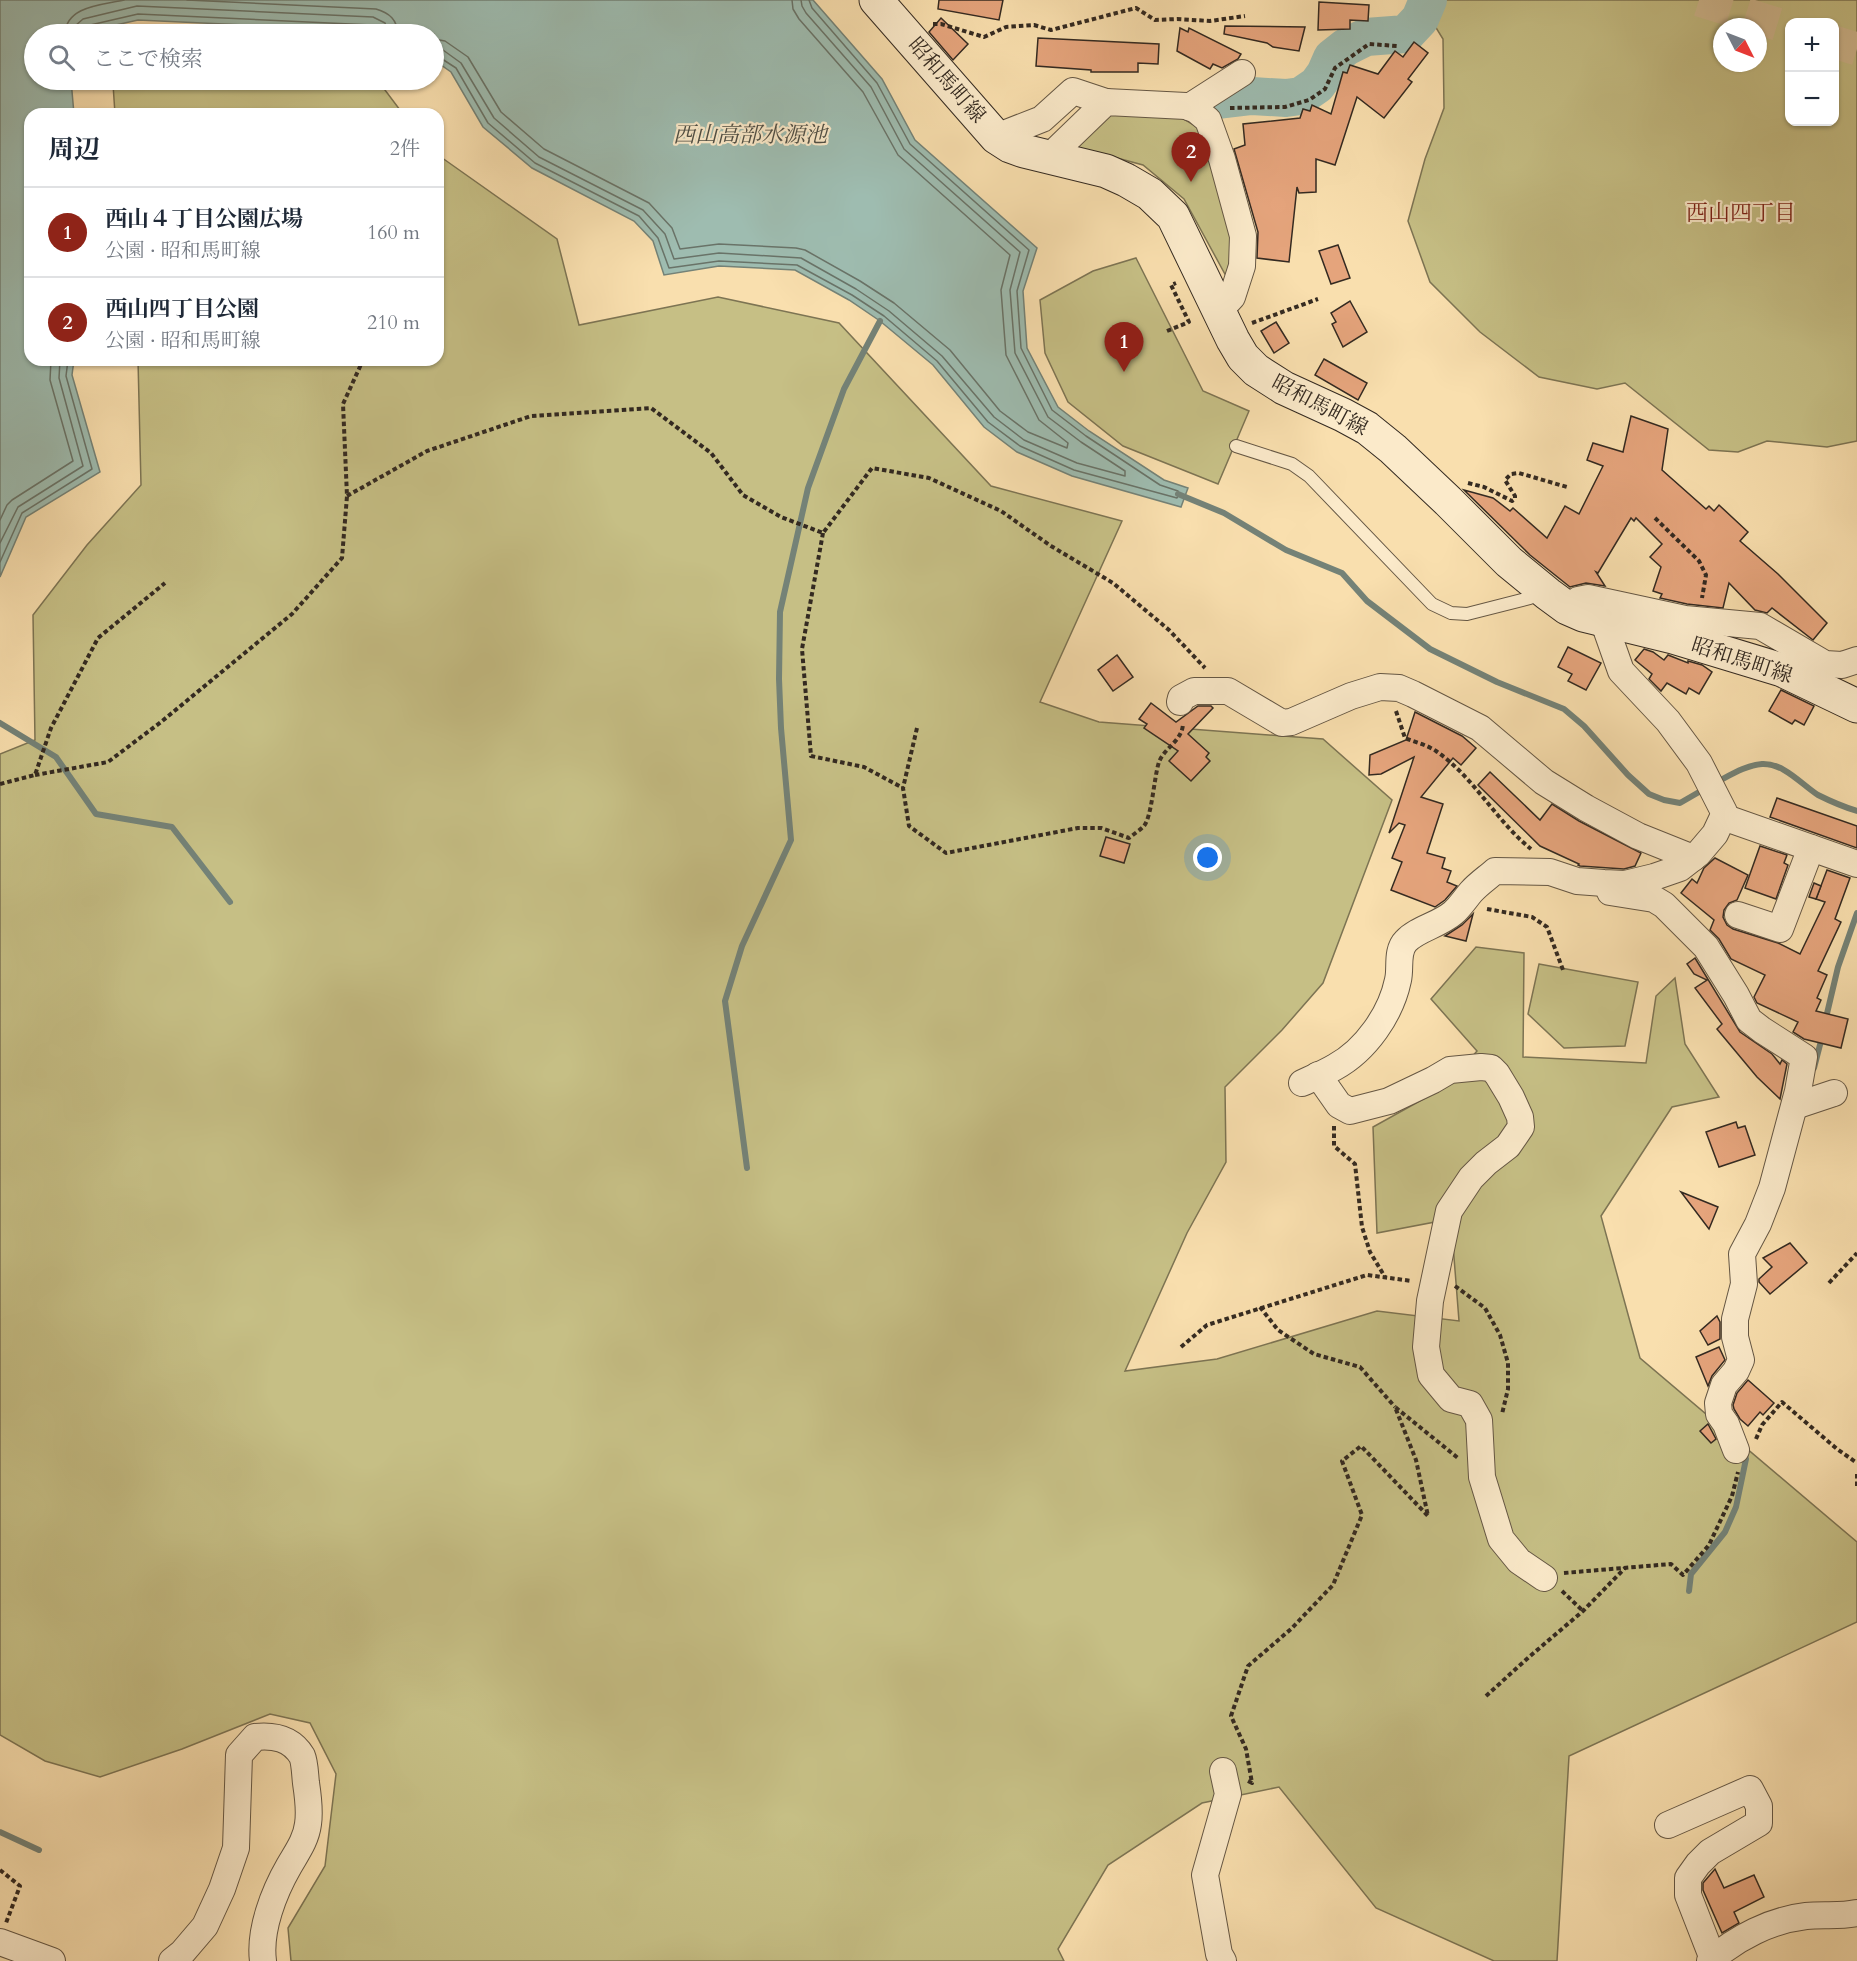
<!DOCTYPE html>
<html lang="ja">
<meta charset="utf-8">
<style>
:root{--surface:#fff;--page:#f2f2f3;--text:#1f2937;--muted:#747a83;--line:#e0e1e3;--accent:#8f2418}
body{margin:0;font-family:Cardo,"Noto Serif JP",serif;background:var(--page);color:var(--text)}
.controls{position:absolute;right:18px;top:18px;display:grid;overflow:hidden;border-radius:12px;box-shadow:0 2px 4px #0004}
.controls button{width:54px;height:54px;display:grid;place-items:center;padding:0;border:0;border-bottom:2px solid var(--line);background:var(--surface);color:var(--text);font:30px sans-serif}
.compass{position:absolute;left:1713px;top:18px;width:54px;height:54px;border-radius:50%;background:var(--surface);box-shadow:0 2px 4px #0004;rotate:132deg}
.you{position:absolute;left:1208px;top:858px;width:21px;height:21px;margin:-15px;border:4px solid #fff;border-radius:50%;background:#1a73e8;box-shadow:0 0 0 9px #1a73e833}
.badge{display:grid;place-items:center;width:39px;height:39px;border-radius:50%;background:var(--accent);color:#fff;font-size:20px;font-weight:700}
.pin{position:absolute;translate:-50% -50px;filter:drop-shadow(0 2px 3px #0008)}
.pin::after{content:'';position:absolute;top:32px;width:21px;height:18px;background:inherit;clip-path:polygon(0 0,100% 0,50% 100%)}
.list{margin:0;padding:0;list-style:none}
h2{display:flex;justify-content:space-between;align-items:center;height:78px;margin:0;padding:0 24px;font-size:26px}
h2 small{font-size:20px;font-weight:400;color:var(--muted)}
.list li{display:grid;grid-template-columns:39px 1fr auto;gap:18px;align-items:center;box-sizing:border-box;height:90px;padding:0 24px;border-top:2px solid var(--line)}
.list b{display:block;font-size:22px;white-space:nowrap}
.list p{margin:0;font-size:20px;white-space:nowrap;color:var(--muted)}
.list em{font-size:20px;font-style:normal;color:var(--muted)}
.icon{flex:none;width:33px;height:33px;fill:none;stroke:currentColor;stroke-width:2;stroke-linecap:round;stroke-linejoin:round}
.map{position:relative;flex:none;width:1857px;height:1961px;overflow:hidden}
.search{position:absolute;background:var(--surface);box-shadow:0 2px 4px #0004;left:24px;top:24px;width:420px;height:66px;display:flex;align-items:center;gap:15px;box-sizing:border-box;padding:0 21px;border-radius:33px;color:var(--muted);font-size:22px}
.panel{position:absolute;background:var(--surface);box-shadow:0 2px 4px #0004;left:24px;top:108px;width:420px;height:258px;border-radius:18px}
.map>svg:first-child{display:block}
.green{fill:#c6bf85;stroke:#7d7453;stroke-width:1.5;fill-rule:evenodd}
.water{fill:#9ebcb0;stroke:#748277;stroke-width:1.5}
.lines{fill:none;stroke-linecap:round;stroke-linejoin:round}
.shore{stroke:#697368;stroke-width:1.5}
.stream{stroke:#748277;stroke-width:6}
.river{stroke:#9ebcb0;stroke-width:38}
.building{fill:#e5a47c;stroke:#342a21;stroke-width:1.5}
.motorway-tunnel{stroke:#d2bb92;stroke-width:33;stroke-dasharray:33 16;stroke-linecap:butt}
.service-casing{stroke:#655744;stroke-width:14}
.minor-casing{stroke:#655744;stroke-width:28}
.secondary-casing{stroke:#342a21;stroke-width:35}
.path{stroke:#342a21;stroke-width:4;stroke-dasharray:4.5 3;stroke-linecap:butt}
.service{stroke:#fbeaca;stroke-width:12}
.minor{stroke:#fbeaca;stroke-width:26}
.secondary{stroke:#fbeaca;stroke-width:33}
.labels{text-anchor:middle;stroke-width:4.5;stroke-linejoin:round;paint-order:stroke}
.street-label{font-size:21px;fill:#342a21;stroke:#fbeaca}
.water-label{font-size:22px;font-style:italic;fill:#4e4e45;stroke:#fbeaca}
.neighbourhood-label{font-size:22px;fill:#7a1f14;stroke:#fbeaca}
</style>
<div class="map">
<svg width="1857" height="1961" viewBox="0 0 1857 1961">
<rect width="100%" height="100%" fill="#f9dfae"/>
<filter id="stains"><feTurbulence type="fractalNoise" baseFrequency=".00333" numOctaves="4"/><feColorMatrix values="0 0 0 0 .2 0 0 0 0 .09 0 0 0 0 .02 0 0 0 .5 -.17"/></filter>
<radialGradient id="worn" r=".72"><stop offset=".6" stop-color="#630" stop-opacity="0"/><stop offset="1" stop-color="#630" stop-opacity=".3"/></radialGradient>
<g class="green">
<path d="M1419,0H1857V441L1827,447L1767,441L1738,452L1709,450L1625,383L1597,389L1539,377L1480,332L1430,282L1408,221L1425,159L1444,108L1443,39ZM1834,22V122H1790V22ZM1722,27H1758V63H1722Z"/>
<path d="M278,80L382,86L403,114H115L113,84Z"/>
<path d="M1108,113L1179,116L1202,130L1235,240L1226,276L1184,199L1143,165L1076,147Z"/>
<path d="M438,155L557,239L579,325L718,297L839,323L991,486L1122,521L1040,702L1099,722L1323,739L1392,800L1323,983L1282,1030L1225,1087L1226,1162L1187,1233L1125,1371L1217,1359L1377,1311L1459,1321L1451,1219L1377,1233L1373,1127L1447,1086L1477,1051L1431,999L1476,947L1524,953L1523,1057L1646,1063L1656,996L1675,978L1685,1044L1719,1097L1672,1107L1601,1216L1640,1358L1857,1542V1622L1569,1756L1557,1961H1494L1376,1908L1279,1787L1202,1803L1108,1865L1058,1949L1064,1961H291L288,1928L325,1866L336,1774L310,1723L270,1714L182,1749L100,1777L45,1761L0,1735V754L35,740L33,615L87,545L141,485L138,360H438Z"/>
<path d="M1136,258L1203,391L1249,411L1218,484L1123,446L1068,402L1045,353L1040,300L1093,271Z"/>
<path d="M1539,964L1638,982L1625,1046L1564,1048L1528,1014Z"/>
</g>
<path class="water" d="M0,0H813L882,79L915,140L1037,248L1023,291L1027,348L1058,407L1089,431L1164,480L1188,488L1181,507L1072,476L1017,452L984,427L933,365L880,321L849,300L795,270L719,266L664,275L653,241L634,221L532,168L483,127L451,72L434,60V34H382L372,31L138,20L76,34H34V80H71L74,114H30V360H74L72,375L100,472L26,517L0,577Z"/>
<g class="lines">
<g class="shore">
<path d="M187,0L376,9C390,13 397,20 398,34"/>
<path d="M65,34C66,6 102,5 124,0"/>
<path d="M74,34L75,26L83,19L137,6L373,17L385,23L389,34"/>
<path d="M81,34L82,29L86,26L138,14L372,25L379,28L381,34"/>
<path d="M434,39L445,41L468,57L501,112L544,149L649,203L672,228L680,249L719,244L796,248L805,250L860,281L894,303L950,350L1000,411L1028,432L1067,448L1068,443L1039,420L1006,355L1001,290L1010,255L898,155L863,92L799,19L793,9L792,0"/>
<path d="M434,48L443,50L461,63L494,118L539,157L643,210L665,234L674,259L719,253L801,258L856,289L889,311L942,356L994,417L1024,440L1077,463L1125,476V471L1081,442L1048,417L1015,353L1010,290L1020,252L904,149L871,87L806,13L802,6L801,0"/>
<path d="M434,56L439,57L456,68L488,123L535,163L639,216L658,238L669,268L719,261L797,265L852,295L884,316L937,361L988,422L1020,446L1074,470L1177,498L1179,494L1178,491L1160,485L1086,436L1052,410L1021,348L1017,291L1029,250L910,144L877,83L812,8L809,0"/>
<path d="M0,520L7,505L12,500L73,461L50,380L51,360"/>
<path d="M0,543L18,507L83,466L59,378L60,360"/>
<path d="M0,562L22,513L92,469L66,376L68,360"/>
</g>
<g class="stream">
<path d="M1178,494L1224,513L1286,550L1342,573L1367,601L1430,649L1497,682L1564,709L1584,726L1628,775L1649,794L1664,800L1680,803L1706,788"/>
<path d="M0,723L56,757L96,814L172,827L230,902"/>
<path d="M1715,783C1729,776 1746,765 1762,764C1784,763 1801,784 1818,795C1830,801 1844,807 1857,811"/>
<path d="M1825,1022L1838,967L1857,913"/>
<path d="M1814,1068L1822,1037"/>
<path d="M747,1168L725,1001L742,946L791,840L781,728L779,679L780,612L808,488L844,389L880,321"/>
<path d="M1689,1591L1691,1574L1725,1532L1736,1507L1746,1459L1744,1452"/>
<path d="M0,1832L39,1850"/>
</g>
<path class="river" d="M1210,101L1252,96L1286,98L1301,96L1317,85L1325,74L1332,58L1346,47L1366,37L1406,34L1420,19L1428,0"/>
</g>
<g class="building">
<path d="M939,0H1003L999,20L938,9Z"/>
<path d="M1319,2L1369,5L1368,21L1350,20V29L1318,30Z"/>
<path d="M941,18L968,44L953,60L929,32Z"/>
<path d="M1225,26L1305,27L1299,51L1273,47L1267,43L1224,34Z"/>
<path d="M1180,28L1188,32L1189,28L1241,54L1238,59L1222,68L1213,64L1210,69L1177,51Z"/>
<path d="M1038,38L1159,44L1158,64L1138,63V72H1091V70L1036,66Z"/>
<path d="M1414,42L1428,53L1408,79L1412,82L1384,118L1357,97L1335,165L1316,159V192L1299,193L1297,187L1289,262L1257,258L1258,232L1234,149L1245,145L1243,124L1300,118L1303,109L1310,111L1312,105L1331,114L1343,72L1347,73L1350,65L1378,74L1395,51L1403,57Z"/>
<path d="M1338,245L1350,278L1331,284L1319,251Z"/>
<path d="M1350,301L1367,332L1343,347L1332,324L1336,322L1331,313Z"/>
<path d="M1276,322L1289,343L1274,353L1261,331Z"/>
<path d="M1324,359L1367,383L1358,400L1315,375Z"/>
<path d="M1631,416L1668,429L1662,470L1706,509L1709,506L1714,511L1719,505L1748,532L1740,541L1778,574L1827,623L1813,640L1772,608L1767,613L1755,610L1729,583L1723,608L1687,604L1660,598L1662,594L1653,591L1661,567L1650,557L1662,544L1636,518L1634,521L1631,518L1598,573L1596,572L1605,586L1586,583L1570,587L1530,555L1464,490L1493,498L1510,511L1513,508L1547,538L1565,506L1579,514L1603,466L1587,460L1593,443L1623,452Z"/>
<path d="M1568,647L1601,663L1586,690L1568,681L1572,674L1558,667Z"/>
<path d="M1644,649L1653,652L1664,660L1668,655L1688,663V661L1702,665L1712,672L1699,694L1689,688L1686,694L1667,683L1661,691L1649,679L1652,674L1635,660Z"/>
<path d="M1117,655L1133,677L1113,691L1098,670Z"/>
<path d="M1781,690L1814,706L1804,725L1795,720L1792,724L1769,711Z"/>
<path d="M1151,703L1176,722L1198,706H1211L1213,708L1188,734L1209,753L1206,757L1210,761L1191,781L1169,761L1178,751L1144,728L1147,724L1139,719Z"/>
<path d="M1415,712L1462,736L1476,748L1461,765L1453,758L1421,797L1443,804L1427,853L1445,858L1442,868L1451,871L1447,882L1457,886L1445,900L1435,907L1391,890L1402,862L1392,858L1405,825L1399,823L1389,833L1414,757L1381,774L1369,775L1370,755L1406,740Z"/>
<path d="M1490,772L1540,820L1552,804L1579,821L1641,853L1635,866L1624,869L1580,866L1578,865L1579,864L1540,846L1478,785Z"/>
<path d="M1777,798L1857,826V848L1770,817Z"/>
<path d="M1106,837L1130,844L1124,863L1100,856Z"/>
<path d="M1760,846L1787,855L1784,863L1788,865L1776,899L1745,888Z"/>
<path d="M1715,858L1748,875L1737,900L1729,903L1724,910L1723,917L1727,925L1733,929L1778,943L1800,954L1825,902L1816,899L1827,870L1850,878L1835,919L1841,922L1818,971L1827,975L1817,998L1821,1000L1816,1011L1848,1019L1841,1048L1804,1039L1793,1032L1798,1022L1757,1003L1754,997L1765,975L1731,959L1719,939L1710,930L1714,920L1681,893L1692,879L1697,883L1704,868Z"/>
<path d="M1814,883L1821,886L1816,899L1809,897Z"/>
<path d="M1473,914L1466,941L1445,936L1462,925Z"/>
<path d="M1695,958L1740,1032L1772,1054L1780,1064L1782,1060L1787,1064L1780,1099L1757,1077L1717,1029L1722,1024L1695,988L1707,980L1694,974L1687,964Z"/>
<path d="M1736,1122L1738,1128L1745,1126L1755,1155L1719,1167L1706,1132Z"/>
<path d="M1681,1192L1718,1207L1709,1229Z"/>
<path d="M1790,1243L1807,1263L1770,1294L1759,1282V1279L1772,1267L1763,1258Z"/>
<path d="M1717,1316L1720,1322V1339L1708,1345L1700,1331Z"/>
<path d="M1719,1347L1725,1360L1712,1376L1708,1386L1696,1357Z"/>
<path d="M1748,1380L1774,1403L1763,1415L1760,1412L1748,1426L1740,1419L1734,1409L1733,1405L1737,1393Z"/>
<path d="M1708,1424L1716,1439L1711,1443L1700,1431Z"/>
<path d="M1715,1869L1724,1888L1754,1875L1764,1897L1734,1912L1739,1923L1722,1933L1703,1890V1883Z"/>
</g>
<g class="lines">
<g class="motorway-tunnel">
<path d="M1699,0L1790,28"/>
<path d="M1834,42L1857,49"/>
</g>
<g class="service-casing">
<path id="service" d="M1236,446L1292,464L1309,476L1432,604L1451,613L1467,614L1530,598L1542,590"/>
</g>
<g class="minor-casing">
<g id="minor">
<path d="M1189,107L1242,73"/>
<path d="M996,137L1042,119L1073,91L1106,102"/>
<path d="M1049,157L1106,102L1186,106L1196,110L1208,120L1222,159L1243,236L1242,266L1232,297L1220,310"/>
<path d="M1567,608L1578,600L1588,598L1685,619L1760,626L1825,664L1842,665L1857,660"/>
<path d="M1180,702L1181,698L1194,691H1228L1282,723L1291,722L1351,696L1380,687L1399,688L1413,694L1480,728L1544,782L1586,808L1638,836L1693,858"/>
<path d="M1723,817L1857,864"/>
<path d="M1610,892L1654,899L1664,905L1706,947L1736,995L1749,1020L1762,1030L1804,1057L1798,1091L1772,1188L1758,1224L1742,1254L1744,1284L1735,1319V1337L1741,1360L1736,1371L1724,1385L1718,1403L1719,1414L1726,1424L1736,1450"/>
<path d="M1738,915L1780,929L1811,848"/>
<path d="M1318,1075L1339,1105L1350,1111L1389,1101L1433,1080L1450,1070L1481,1067L1491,1068L1497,1074L1511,1097L1520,1117L1521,1127L1508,1146L1486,1163L1471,1178L1449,1211L1430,1301L1426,1347L1431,1375L1451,1399L1470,1404L1479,1420L1482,1477L1501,1539L1519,1561L1544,1578"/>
<path d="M1302,1083C1313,1078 1325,1073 1335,1067C1366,1050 1391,1014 1398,980C1401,968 1396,951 1406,941C1417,929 1439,925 1453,913C1460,907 1465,899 1471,892C1478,884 1487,878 1495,871L1550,872L1577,881L1604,883L1625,884L1654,877L1680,868L1698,854L1715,834L1723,817L1724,812L1699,763L1668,721L1621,671L1603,620"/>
<path d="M1795,1106L1834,1093"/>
<path d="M1668,1825L1750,1789L1759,1806V1823L1710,1852L1698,1864L1688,1878V1895L1713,1959"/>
<path d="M0,1942L52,1961"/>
<path d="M172,1961L182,1953L205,1926L222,1889L236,1848L239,1755L255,1737C274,1735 291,1738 302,1756C305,1763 305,1775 306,1783C308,1796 310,1811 308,1824C306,1840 297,1852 289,1866C274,1892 259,1930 263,1961"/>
<path d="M1223,1961L1219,1954L1205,1875L1228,1794L1223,1771"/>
<path d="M1710,1961C1736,1938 1771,1920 1806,1916C1823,1914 1840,1917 1857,1913"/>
</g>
</g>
<g class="secondary-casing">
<path id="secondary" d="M876,0L996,137L1010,146L1024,151L1106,171L1126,180L1150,194L1173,216L1233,340L1243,357L1256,370L1284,388L1343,415L1367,428L1393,449L1448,501L1509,562L1548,594L1567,608L1583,615L1673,637L1782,670L1857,706"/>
</g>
<g class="path">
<path d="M933,24H941L984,37L1006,27L1034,25L1051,30L1136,8L1155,20L1177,19L1210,21L1245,16"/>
<path d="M1230,108L1285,107L1309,100L1325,89L1335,68L1369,44L1397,46"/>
<path d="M1252,323L1318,299"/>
<path d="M1167,331L1189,322L1171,285L1176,283"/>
<path d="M1468,483L1484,487L1512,501L1515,499V496L1505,480L1511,474L1519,473L1567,487"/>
<path d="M347,496L427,451L531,416L651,408L711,453L743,495L781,517L823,533L872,468L929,478L1001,511L1051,546L1113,583L1169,630L1205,668"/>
<path d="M1655,518L1699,561L1706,575L1702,598"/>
<path d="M823,533L802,649L811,756L864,767L903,788"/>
<path d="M1396,711L1405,738C1415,742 1427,745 1436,751C1474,777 1496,821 1531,849"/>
<path d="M917,728L903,788L909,826L946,853L1078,828H1101L1129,838C1134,834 1140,830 1144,826C1152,816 1154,777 1159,762C1165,747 1182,741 1183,724"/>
<path d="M35,775L108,762L161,722L292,614L342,558L347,496L343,404L363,360"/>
<path d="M0,784L35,775L51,728L98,638L165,583"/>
<path d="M1487,909L1532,917L1547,927L1563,970"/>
<path d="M1334,1126V1146L1355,1164L1362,1227L1370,1252L1385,1277"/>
<path d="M1829,1283L1857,1253"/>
<path d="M1455,1286L1485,1308L1500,1335L1508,1363V1389L1502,1414"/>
<path d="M1260,1307L1278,1330L1314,1354L1360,1367L1395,1407"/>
<path d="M1181,1347L1207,1325L1367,1275L1412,1281"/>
<path d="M1756,1439L1762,1425L1782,1402L1837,1449L1857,1463"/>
<path d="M1857,1474V1486"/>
<path d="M1564,1573L1671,1564L1683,1575L1709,1545L1732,1496L1738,1472"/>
<path d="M1562,1591L1583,1611"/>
<path d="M1486,1696L1529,1657L1583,1611L1625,1568"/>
<path d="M1248,1781L1252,1783L1246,1749L1231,1716L1248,1666L1291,1629L1333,1585L1362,1515L1342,1461L1361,1446L1428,1516L1416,1460L1395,1407L1458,1458"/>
<path d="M0,1870L20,1886L6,1923"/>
</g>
<use href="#service" class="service"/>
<use href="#minor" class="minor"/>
<use href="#secondary" class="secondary"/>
</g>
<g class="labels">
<g class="street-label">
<text transform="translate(947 80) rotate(49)" y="7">昭和馬町線</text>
<text transform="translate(1320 405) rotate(28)" y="7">昭和馬町線</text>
<text transform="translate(1742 660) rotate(18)" y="7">昭和馬町線</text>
</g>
<g class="water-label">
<text x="750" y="142">西山高部水源池</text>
</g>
<g class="neighbourhood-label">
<text x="1741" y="220">西山四丁目</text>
</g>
</g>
<rect width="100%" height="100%" filter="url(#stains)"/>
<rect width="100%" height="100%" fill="url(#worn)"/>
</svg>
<div class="controls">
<button>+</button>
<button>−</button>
</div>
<svg class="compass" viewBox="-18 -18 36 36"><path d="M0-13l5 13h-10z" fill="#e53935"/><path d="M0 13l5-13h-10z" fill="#747a83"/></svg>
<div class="you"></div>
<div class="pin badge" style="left:1124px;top:372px">1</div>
<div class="pin badge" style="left:1191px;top:182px">2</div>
<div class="search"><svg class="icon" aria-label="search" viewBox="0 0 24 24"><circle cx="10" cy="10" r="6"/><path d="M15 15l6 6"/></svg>ここで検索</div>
<section class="panel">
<h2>周辺<small>2件</small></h2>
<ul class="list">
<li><span class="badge">1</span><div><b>西山４丁目公園広場</b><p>公園 · 昭和馬町線</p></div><em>160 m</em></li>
<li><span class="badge">2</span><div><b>西山四丁目公園</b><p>公園 · 昭和馬町線</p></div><em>210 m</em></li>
</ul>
</section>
</div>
